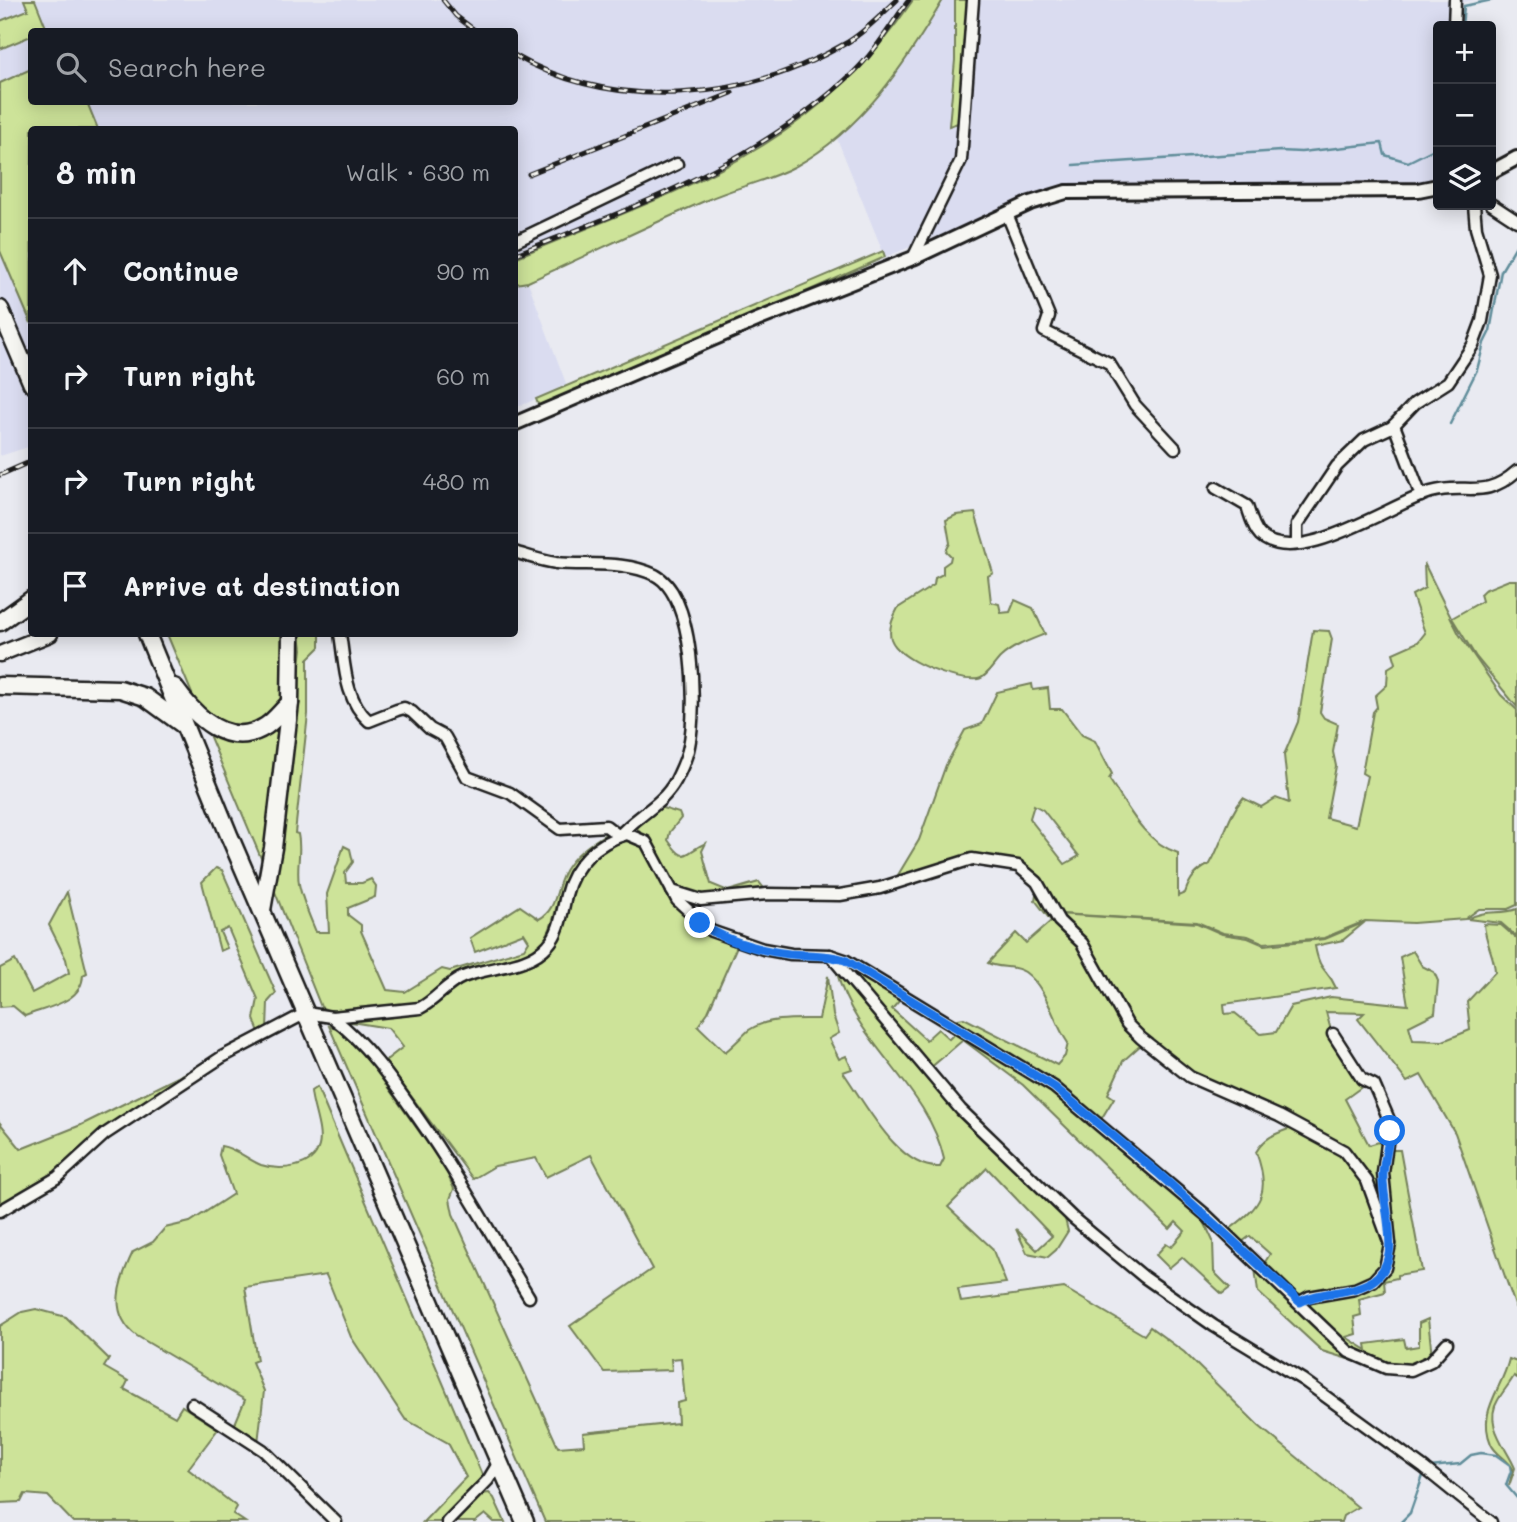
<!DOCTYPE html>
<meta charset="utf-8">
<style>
:root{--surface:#171b24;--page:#242831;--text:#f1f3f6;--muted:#9ea1a6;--line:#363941}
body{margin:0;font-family:Mali,sans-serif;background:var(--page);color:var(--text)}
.controls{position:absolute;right:21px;top:21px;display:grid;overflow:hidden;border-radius:7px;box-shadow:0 4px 18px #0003}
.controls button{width:63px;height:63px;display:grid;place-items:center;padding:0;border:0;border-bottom:2px solid var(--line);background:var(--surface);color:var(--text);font:35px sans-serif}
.stop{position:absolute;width:21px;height:21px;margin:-16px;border:5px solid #1a73e8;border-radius:50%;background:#fff}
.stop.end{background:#1a73e8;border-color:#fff;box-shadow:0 2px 7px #0008}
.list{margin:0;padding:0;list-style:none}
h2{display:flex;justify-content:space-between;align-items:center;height:91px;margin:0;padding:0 28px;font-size:30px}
h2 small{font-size:23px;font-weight:400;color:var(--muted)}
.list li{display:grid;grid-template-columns:46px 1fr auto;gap:21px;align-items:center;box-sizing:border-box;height:105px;padding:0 28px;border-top:2px solid var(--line)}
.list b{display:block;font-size:26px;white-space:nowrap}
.list em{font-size:23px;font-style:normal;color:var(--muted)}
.icon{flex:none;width:38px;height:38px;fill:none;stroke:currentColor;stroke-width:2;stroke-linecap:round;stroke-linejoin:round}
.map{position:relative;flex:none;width:1517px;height:1522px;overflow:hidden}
.search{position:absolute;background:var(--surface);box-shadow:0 4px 18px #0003;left:28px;top:28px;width:490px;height:77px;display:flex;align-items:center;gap:18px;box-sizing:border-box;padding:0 24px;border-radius:7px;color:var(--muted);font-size:26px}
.panel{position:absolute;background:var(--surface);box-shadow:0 4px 18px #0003;left:28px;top:126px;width:490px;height:511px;border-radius:7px}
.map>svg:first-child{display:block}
.built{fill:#dadcf0;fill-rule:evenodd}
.green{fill:#cde399;stroke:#74805a;stroke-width:2;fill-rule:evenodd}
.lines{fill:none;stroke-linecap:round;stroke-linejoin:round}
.stream{stroke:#608d9a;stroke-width:2.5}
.minor-casing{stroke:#1c1c1c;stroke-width:15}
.tertiary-casing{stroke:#1c1c1c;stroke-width:18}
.secondary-casing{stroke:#1c1c1c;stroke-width:19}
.trunk-casing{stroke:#1c1c1c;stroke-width:21}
.minor{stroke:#f6f6f2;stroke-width:10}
.tertiary{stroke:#f6f6f2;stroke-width:12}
.secondary{stroke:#f6f6f2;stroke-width:14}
.trunk{stroke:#f6f6f2;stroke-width:16}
.rail-casing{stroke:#1c1c1c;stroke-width:5}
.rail{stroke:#f6f6f2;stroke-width:2.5;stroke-dasharray:8;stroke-linecap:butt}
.route{stroke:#1a73e8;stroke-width:9}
</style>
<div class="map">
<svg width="1517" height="1522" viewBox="0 0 1517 1522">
<rect width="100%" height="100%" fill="#e9eaf1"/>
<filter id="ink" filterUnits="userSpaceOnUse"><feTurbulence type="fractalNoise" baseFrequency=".0143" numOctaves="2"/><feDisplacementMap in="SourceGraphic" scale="14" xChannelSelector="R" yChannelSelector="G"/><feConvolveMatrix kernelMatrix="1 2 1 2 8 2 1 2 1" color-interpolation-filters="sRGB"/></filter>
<g filter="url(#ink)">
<path class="built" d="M0,0H1475L1463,2L1460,26H1438V181L1183,184L1056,190L885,257L836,136L798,165L709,199L528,282L567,386L515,408L514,130H32L31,446L0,456ZM32,32H514V102H32Z"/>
<g class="green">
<path d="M24,0H35L47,30L32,32L31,36L0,49V21L28,10Z"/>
<path d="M913,0H943C906,63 862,130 796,166C768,181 736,187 707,200C647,226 588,255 528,282L515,284V258C676,190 810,154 913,0Z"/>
<path d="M955,0H970L958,123L949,126L955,60Z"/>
<path d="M31,69L32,102H87L98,129L32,130L31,323L0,251V83Z"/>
<path d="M883,251L885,257L540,409L536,399Z"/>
<path d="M975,513L993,573L988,576L991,602L999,604L1001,613L1010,612L1015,600L1033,608L1045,634C1030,640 1013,646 1001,657C994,663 987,678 978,679C956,682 899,661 891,639C888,629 893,617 898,608L934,585L935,578L943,574V566L950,561L951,556L946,551L950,543L946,520L956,515Z"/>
<path d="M1424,563L1459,634L1501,695L1517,710V905L1508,909H1479L1465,919L1413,923L1365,921L1324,938L1264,943L1248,936L1223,933L1197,922L1061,914L1055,911L1028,870L985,857L895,880L919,840L946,765L965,730L982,724L997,692L1032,684L1033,690L1048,688L1050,709H1062L1082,735L1095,741L1112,774L1109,779C1129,808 1143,841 1178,853V896L1185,893C1190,878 1196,871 1210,864C1223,842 1227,817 1243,798L1261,807L1276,798L1289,803L1284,755L1298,722L1313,630L1329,631L1332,639L1320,712L1324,718L1338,724L1333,752L1336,766L1326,818L1356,826L1367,776L1362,773L1373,712L1377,707L1375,696L1387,685L1388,668L1396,663L1393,653L1418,642L1425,633L1412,595L1425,588ZM1034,805L1043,810L1079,856L1065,864L1033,823L1030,818Z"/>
<path d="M1509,580H1517V707L1476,657L1452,618L1482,601L1480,594L1484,590Z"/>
<path d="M167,634H287L284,697L273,715L253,725L228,727L200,713Z"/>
<path d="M300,634H320V647L308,659V714L295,833L298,834C302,852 296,866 299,884C302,900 310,917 316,932H329L327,894L344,846L350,849L353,862L345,873L346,883H362L371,879L376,886L375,897L348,908V915L361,925V931L387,990L405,992L442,969L450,971L524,949L529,941L524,933L475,952L470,938L520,906L539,919C559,909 555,883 568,866C579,850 596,840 612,830L615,834C597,845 576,857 566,877C554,903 557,930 535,951L458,973L416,1005L352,1013L331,1012L321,1007L273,887L302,649Z"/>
<path d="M275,726L283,731L266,870L207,730Z"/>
<path d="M659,807L679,813L681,818L670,832L668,840C686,866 684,852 706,843L702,851L711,884L728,891L759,882L766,891L702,897L682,891L671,883L637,828Z"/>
<path d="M626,839C650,841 653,871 665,887C682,910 711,936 737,946L708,1012L698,1026L725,1052C733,1046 741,1037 749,1030C768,1017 798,1019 819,1019L828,976L833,1015L839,1033L829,1039L839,1059L846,1056L852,1069L843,1072C865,1103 899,1170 940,1167L944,1159C928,1087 855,1043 837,973L959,1114L1064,1215L1068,1231L1056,1250L1048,1257L1027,1253L1016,1229L1037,1250L1052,1236L987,1168L948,1207L992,1248L1006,1283L958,1289L961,1302L1064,1288L1144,1335L1150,1327L1184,1352L1259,1426L1358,1507L1343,1516L1341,1522H545L329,1026L343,1032L357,1044L445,1168L454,1189L450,1199L453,1214L558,1447L584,1445L583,1433L678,1423L677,1403L685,1401L681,1358L671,1359L672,1370L604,1372L570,1326L652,1269L591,1155L546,1177L536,1158L495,1166L473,1179L385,1061L403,1047L388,1028L345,1021L416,1012L455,984L542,955C555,924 566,886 588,860C597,849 613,843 626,839Z"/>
<path d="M216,868L222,870L276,993L268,1002L267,1029L259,1032L254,1019L258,999L228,928L220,932L227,948L220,951L202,882Z"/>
<path d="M1037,889L1076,940L1143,1043L1123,1061L1108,1094L1114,1098L1100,1121L1031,1067L951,1020L964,1018L1057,1065L1065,1056L1068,1043C1052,1020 1048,989 1025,972C1013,964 999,969 988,963L1016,933L1026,943L1051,921L1035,900Z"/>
<path d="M67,892L87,973L83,975C82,1003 47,1007 25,1016L13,1006L0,1007V968L15,960L32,993L69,973L66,959L49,925Z"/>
<path d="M1517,909V937L1501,923L1468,919C1484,909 1501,915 1517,909Z"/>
<path d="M1057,914L1197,923L1222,934L1248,938L1264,945L1325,939L1365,922L1343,940L1315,946C1320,974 1327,967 1336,988L1224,1004L1225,1014L1235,1013L1261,1034L1276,1032L1291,1006L1331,997L1408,1005L1400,957L1413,951L1422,966L1434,972L1438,981L1435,1013L1409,1026L1413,1040L1443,1041L1470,1030L1467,1002L1495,972C1495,957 1485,942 1484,924L1501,925L1517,939V1311L1455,1133L1421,1075L1407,1082L1358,1019L1364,1013L1326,1012L1332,1034L1363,1086L1345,1099L1369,1145L1379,1142L1386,1153V1220L1346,1150L1205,1084L1131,1027L1120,1003Z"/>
<path d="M844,965L901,999L892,1009L926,1040L938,1029L949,1039L957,1031L1027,1073L1201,1215L1213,1241L1214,1272L1230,1288L1222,1294L1182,1257L1169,1268L1156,1255L1166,1244L1171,1247L1185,1231L1176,1222L1170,1229L1023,1085L963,1040L929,1069Z"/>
<path d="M198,1067L84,1145L48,1180L0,1207V1123L21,1149L81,1125Z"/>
<path d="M317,1087L483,1477L441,1522H423L466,1477L448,1443L405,1419L351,1337L326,1275L245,1287L257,1360L252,1362L264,1391L258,1443L234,1426L245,1400L137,1336C107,1313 119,1281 133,1252L153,1242L165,1228L190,1222L233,1194L219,1155L221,1146C236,1148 248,1160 261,1165C279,1171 313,1169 319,1146C323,1131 312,1107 311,1091Z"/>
<path d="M1294,1127L1341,1152L1363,1184L1385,1249L1381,1266L1366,1280L1354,1286L1299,1295L1265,1262L1270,1254L1250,1236L1242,1242L1230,1229C1262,1205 1271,1192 1256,1152C1265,1136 1278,1133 1294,1127Z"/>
<path d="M1391,1150H1400L1422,1271L1397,1275V1278L1384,1281L1385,1292L1359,1299L1361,1315L1354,1317L1356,1334L1346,1337L1367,1350L1366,1344L1404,1339L1406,1348L1419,1346V1323L1428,1319L1432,1356C1426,1359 1419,1364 1413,1366C1376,1376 1327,1331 1309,1304L1368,1288L1387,1268L1386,1172Z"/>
<path d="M1255,1268L1345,1355L1361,1363L1322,1351L1258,1292Z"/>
<path d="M36,1309L66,1317L109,1359L104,1367L128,1381L124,1389L175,1417L182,1406L218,1429L188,1469L237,1507L233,1514L245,1522H73L48,1496L25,1494L21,1502L0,1503V1326L22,1312Z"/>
<path d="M1509,1359L1517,1362V1378L1514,1376C1509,1385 1503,1391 1498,1400C1483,1424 1507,1448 1515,1468L1509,1486L1513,1469C1507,1458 1496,1455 1491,1444C1477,1411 1502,1390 1509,1359Z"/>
<path d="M489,1493L494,1498L505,1522H494L485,1514L475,1522H454L482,1494Z"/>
</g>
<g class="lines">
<g class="stream">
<path d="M1462,26L1464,6L1492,0"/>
<path d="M1073,165L1280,151L1301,152L1382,143L1385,155L1408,162L1438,147"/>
<path d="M1450,424L1477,370L1484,343L1490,331L1501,271L1517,244"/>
<path d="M1430,1467L1460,1464L1471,1455L1481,1453L1496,1455L1510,1465L1511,1471L1506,1485L1517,1498"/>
<path d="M1401,1522L1410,1513L1424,1473"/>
</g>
<g class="minor-casing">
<g id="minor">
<path d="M1454,26L1455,0"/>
<path d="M1491,204L1517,221"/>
<path d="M1007,214L1049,316L1044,331L1109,363L1135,405L1175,448"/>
<path d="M514,242L677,164"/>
<path d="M913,258L961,160L973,0"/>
<path d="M1394,425L1421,496"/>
<path d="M1216,488L1247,506C1250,515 1253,528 1260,535C1297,570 1392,503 1431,492C1467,482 1483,501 1517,471"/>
<path d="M1297,544V525L1337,466L1364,440L1392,427L1415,403L1448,382L1473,345L1482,321L1490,275L1476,228L1474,205"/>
<path d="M340,634C345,664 344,699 369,721L397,710L404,708L412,712L430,729L445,737L467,777L510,793L560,829L606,826L619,836C637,815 662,806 676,780C681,770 687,757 689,746C697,708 695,595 655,575C624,560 589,566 556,563C541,561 528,556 514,552"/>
<path d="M672,891L701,900L767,894L840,895L880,888L972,859L1018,866L1037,882L1059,921L1082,943L1127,1024L1141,1038L1190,1077L1279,1116L1344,1151L1367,1181L1390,1244"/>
<path d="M830,955L961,1110L1073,1218L1144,1277L1214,1326L1303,1380L1424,1468L1491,1522"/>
<path d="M332,1017C367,1044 391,1079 416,1115C457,1173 492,1236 529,1297"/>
<path d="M0,1211L58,1177L105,1134L222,1057L306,1013L332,1017L420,1008C436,1000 446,984 463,977C489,966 528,968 548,945C560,932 562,913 566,895C573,865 597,842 627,834L646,842L677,900L711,931L763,949L791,954L830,955L845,960L1054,1087L1206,1215L1349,1352L1386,1368L1411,1370L1431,1361L1447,1343"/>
<path d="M1300,1302L1309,1297L1355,1289L1373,1281L1385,1268L1390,1244L1383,1173L1390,1122L1374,1085L1362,1079L1333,1034"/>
<path d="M192,1404L263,1450L336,1522"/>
<path d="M447,1522L488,1480L499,1462"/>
</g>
</g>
<g class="tertiary-casing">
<g id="tertiary">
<path d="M1491,172L1517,158"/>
<path d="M514,424L757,320L913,258L1030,203L1066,192L1418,190L1438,186"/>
</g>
</g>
<g class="secondary-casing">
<path id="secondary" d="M0,654L50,634"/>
</g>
<g class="trunk-casing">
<g id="trunk">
<path d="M0,309L32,384"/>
<path d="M0,622L32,599"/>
<path d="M147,634L229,835L525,1522"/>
<path d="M0,686L120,689L145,697L182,724"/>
<path d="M174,687C194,715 228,751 266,726C275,720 282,710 290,703L273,848L262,910"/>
<path d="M290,703L291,634"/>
</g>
</g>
<use href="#minor" class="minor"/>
<use href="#tertiary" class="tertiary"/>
<use href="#secondary" class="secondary"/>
<use href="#trunk" class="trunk"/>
<g class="rail-casing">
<g id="rail">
<path d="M443,0L456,16L477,32"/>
<path d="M514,55C617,114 748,101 848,42C866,31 882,14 897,0"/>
<path d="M529,174L732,93"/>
<path d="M514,255C638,205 755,165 854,72C876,51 891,24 909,0"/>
<path d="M0,475L32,461"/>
</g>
</g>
<use href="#rail" class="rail"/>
</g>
</g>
<g class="lines" filter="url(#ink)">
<path class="route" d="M700,923C726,942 758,950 789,954C808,956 826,954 845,960L1054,1087L1158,1173L1300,1302C1320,1291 1345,1295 1367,1284C1408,1264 1381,1208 1383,1174C1384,1160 1389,1145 1390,1131"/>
</g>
</svg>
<div class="controls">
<button>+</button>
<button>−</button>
<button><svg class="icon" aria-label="layers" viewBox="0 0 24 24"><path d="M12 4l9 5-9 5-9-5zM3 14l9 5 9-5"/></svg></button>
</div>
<div class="stop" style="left:1390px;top:1131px"></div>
<div class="stop end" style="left:700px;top:923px"></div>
<div class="search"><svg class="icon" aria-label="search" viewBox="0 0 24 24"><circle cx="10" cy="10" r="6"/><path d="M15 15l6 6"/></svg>Search here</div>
<section class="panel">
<h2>8 min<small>Walk · 630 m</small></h2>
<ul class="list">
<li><svg class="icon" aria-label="ahead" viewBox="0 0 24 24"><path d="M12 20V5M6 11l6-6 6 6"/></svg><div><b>Continue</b></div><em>90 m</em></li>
<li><svg class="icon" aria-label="right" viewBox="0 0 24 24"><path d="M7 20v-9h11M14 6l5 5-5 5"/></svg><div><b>Turn right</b></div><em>60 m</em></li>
<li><svg class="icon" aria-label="right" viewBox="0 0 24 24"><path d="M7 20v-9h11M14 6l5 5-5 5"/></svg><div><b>Turn right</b></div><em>480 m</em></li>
<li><svg class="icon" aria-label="arrive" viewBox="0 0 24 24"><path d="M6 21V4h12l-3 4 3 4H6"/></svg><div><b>Arrive at destination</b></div></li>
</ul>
</section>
</div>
